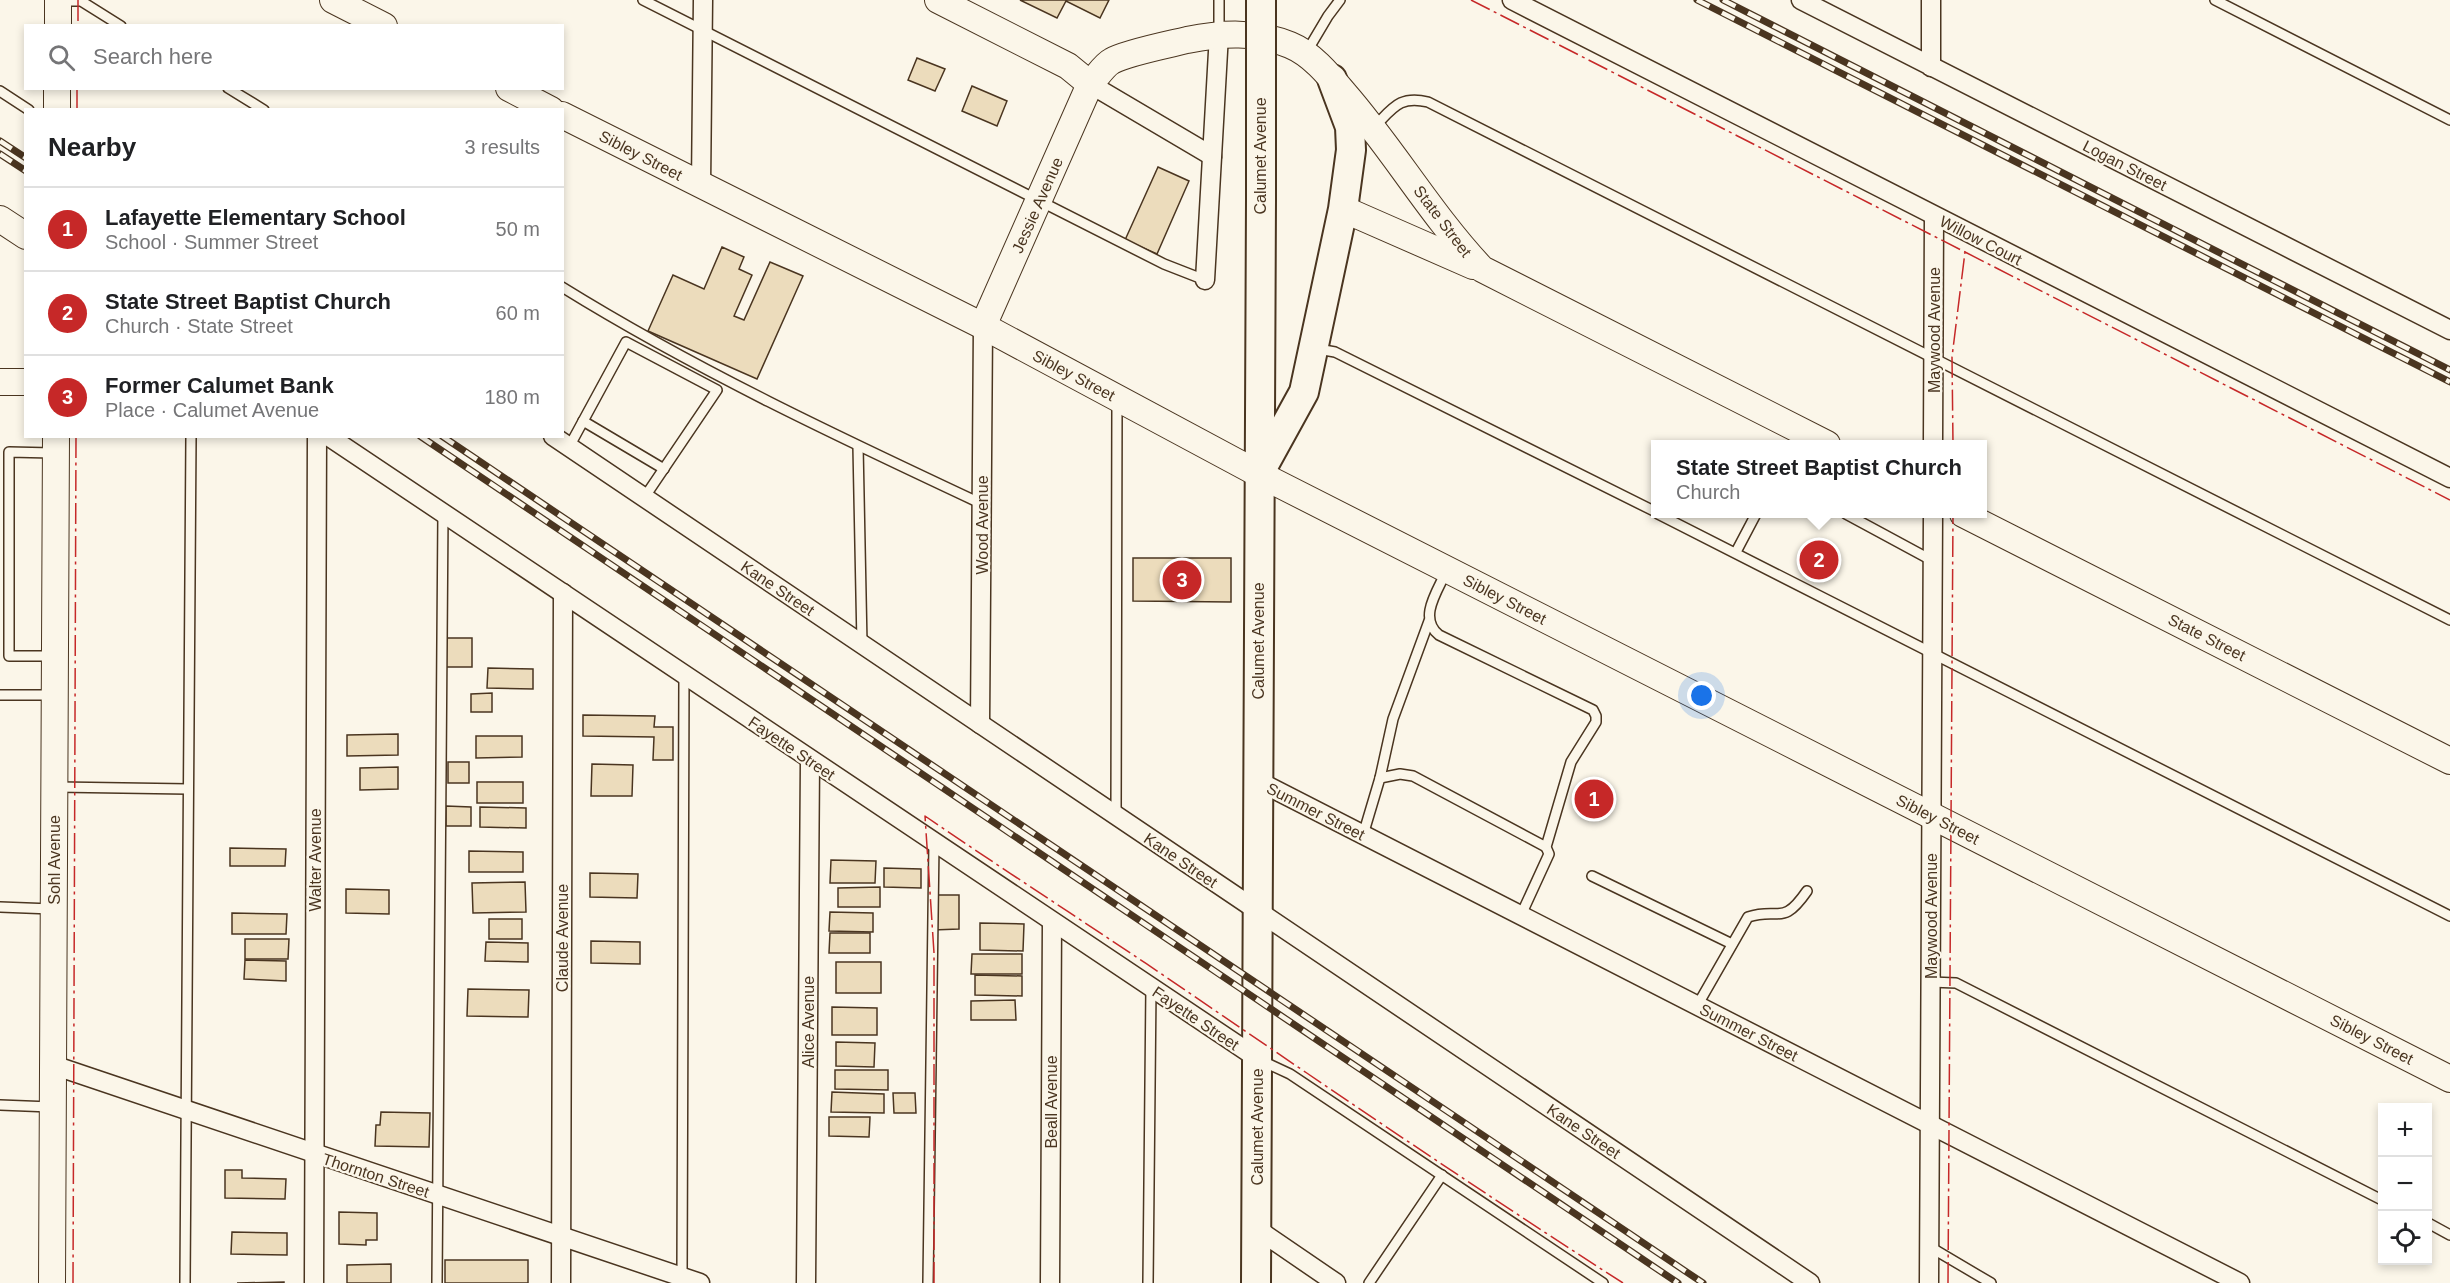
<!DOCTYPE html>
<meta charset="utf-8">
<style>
:root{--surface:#fff;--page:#f2f2f2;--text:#202124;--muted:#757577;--line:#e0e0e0;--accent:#c62828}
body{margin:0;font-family:Arial,sans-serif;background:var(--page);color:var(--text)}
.controls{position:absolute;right:18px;bottom:18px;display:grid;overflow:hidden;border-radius:0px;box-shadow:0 3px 9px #0003}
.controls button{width:54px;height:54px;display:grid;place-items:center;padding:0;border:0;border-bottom:2px solid var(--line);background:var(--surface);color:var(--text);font:30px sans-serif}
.you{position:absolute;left:1702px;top:696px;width:21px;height:21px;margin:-15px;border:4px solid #fff;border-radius:50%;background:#1a73e8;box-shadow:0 0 0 9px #1a73e833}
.badge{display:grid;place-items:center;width:39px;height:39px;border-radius:50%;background:var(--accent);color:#fff;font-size:20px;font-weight:700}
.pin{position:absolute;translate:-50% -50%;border:3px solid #fff;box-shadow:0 2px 6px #0006}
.popup{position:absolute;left:1651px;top:440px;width:336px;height:78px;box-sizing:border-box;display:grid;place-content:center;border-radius:0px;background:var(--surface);filter:drop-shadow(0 2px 4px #0005);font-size:20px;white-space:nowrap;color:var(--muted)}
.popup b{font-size:22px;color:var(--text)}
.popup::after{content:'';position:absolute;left:50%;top:100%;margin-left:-12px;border:12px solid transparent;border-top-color:var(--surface)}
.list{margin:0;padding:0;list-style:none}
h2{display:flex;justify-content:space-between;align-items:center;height:78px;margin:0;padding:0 24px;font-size:26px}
h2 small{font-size:20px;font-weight:400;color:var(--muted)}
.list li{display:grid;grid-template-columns:39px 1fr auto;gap:18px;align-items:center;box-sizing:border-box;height:84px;padding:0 24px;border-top:2px solid var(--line)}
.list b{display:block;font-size:22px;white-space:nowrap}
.list p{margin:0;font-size:20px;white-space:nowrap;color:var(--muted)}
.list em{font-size:20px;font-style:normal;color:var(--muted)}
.icon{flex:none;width:33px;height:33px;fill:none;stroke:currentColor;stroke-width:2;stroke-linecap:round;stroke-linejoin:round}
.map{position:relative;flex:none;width:2450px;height:1283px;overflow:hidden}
.search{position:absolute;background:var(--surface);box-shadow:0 3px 9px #0003;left:24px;top:24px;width:540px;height:66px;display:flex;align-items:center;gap:15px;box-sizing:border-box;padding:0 21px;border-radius:0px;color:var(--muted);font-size:22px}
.panel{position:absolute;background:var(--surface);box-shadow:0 3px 9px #0003;left:24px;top:108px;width:540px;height:330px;border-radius:0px}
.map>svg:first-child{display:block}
.building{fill:#ecdcbc;stroke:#4a3520;stroke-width:1.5}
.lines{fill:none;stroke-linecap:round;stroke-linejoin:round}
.lane-casing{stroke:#4a3520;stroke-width:12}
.street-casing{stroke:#4a3520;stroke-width:21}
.secondary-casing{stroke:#4a3520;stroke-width:28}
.primary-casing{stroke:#4a3520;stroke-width:32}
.lane{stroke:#fbf6e9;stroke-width:9}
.street{stroke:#fbf6e9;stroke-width:18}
.secondary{stroke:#fbf6e9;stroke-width:26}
.primary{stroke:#fbf6e9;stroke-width:28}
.rail-casing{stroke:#4a3520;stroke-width:7}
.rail{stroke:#fbf6e9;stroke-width:4.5;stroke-dasharray:14;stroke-linecap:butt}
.primary-bridge-casing{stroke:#4a3520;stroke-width:32;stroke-linecap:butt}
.primary-bridge{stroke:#fbf6e9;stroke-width:28}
.power{stroke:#c62828;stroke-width:1.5;stroke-dasharray:21 4.5 3 4.5;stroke-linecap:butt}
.labels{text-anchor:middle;stroke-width:4.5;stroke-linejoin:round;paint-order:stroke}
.street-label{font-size:16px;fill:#4a3520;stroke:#fbf6e9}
</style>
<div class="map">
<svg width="2450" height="1283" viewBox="0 0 2450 1283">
<rect width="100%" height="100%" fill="#fbf6e9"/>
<g class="building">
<path d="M1020,0H1109L1100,18L1066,1L1057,18Z"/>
<path d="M917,58L945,69L935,91L908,80Z"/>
<path d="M972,86L1007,101L997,126L962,111Z"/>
<path d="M1158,167L1189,181L1157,254L1125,240Z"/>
<path d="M722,247L744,257L739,269L752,275L734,316L744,320L770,262L803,276L757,379L648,331L673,275L704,289Z"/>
<path d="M1133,558H1231V602L1133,601Z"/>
<rect x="446" y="638" width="26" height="29"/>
<path d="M488,668L533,669V689L487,688Z"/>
<path d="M492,693V712H471V694Z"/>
<path d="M583,715L655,716L654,727H673V760H653L654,737L583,736Z"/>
<path d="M398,734V755L347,756V735Z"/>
<path d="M476,736H522V757L476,758Z"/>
<rect x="448" y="762" width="21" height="21"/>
<path d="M592,764L633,765L632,796H591Z"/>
<path d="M398,767V789L360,790V768Z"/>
<rect x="477" y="782" width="46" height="21"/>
<path d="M446,806L471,807V826H446Z"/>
<path d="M480,807L526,808V828L480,827Z"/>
<path d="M230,848L286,849L285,866H230Z"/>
<path d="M469,851L523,852V872H469Z"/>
<path d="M831,860L876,861L875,883H830Z"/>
<path d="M884,868L921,869V888L884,887Z"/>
<path d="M590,873L638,874L637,898L590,897Z"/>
<path d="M525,882L526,912L473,913L472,883Z"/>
<path d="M880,887V907H838V888Z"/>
<path d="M346,889L389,890V914L346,913Z"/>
<path d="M932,895H959V929L933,930Z"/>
<path d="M830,912L873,913V932L829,931Z"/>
<path d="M232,913L287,914L286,934H232Z"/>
<rect x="489" y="919" width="33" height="20"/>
<path d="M980,923L1024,924L1023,951L980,950Z"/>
<path d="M830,933H870V953H829Z"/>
<path d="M245,939H289L288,959H245Z"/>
<path d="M591,941L640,942V964L591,963Z"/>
<path d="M486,942L528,943V962L485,961Z"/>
<path d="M972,954H1022V974H971Z"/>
<path d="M245,960L286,961V981L244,979Z"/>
<rect x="836" y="962" width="45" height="31"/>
<path d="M975,975L1022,976V996L975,995Z"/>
<path d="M468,989L529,990L528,1017L467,1016Z"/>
<path d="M1015,1000L1016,1020H971V1001Z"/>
<path d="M832,1007L877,1008V1035H832Z"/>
<path d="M836,1042L875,1043L874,1067L836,1066Z"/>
<path d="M835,1070H888V1090L835,1089Z"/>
<path d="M832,1092L884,1094V1113L831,1112Z"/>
<path d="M893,1093H915L916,1113H894Z"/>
<path d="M381,1112L430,1113L429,1147L375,1146L376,1125H380Z"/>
<path d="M829,1117H870L869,1137L829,1136Z"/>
<path d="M225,1170H242V1178L286,1179L285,1199L225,1198Z"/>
<path d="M339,1212L377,1213V1240H366V1245L339,1244Z"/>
<path d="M232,1232L287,1233V1255L231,1254Z"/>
<rect x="445" y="1260" width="83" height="23"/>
<path d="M391,1264V1283H347V1265Z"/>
<path d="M284,1282V1283H237Z"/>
</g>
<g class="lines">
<g class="lane-casing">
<g id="lane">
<path d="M643,0L1164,264L1205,280"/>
<path d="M1219,0V34"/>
<path d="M2215,0L2450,120"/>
<path d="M59,1H81L121,26"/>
<path d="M1306,53L1328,16L1340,0"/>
<path d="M228,88L264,110"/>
<path d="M0,91L29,110"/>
<path d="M1375,126C1393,108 1400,95 1428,102L2450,620"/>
<path d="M562,287C696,370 839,437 982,504"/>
<path d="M1318,349L1335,352L1656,512"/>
<path d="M583,421L664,469"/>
<path d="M858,446L862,644"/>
<path d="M569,447L626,342L717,390L644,498"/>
<path d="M1658,514L2450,916"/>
<path d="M1846,514L1933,561"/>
<path d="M1736,552L1756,514"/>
<path d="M1446,572C1437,592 1418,618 1439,635L1593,710L1596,716V722L1571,762L1546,847L1549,854L1521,915"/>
<path d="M53,656H9V452L53,453"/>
<path d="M0,695H53"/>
<path d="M1380,778L1393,719L1429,621"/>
<path d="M57,787L188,789"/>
<path d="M1116,816L1117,401"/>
<path d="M1363,835L1380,778L1400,774L1413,776L1546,847"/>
<path d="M1592,876L1732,944"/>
<path d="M0,907L52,909"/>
<path d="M1931,982L1956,983L2382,1200"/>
<path d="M1697,1006L1748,917C1780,907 1782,927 1807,891"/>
<path d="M1262,1061L1290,1074L1603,1283"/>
<path d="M0,1105L51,1107"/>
<path d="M2428,1223L2450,1235"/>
<path d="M1930,1247L1991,1283"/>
<path d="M682,1279L684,675"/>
<path d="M185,1283L191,436"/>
<path d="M437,1283L443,513"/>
<path d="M928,1283L934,843"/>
<path d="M1148,1283L1151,987"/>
<path d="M1369,1283L1442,1175"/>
</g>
</g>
<g class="street-casing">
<g id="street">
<path d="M1512,0L2450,478"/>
<path d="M1801,0L2450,330"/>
<path d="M1931,67V0"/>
<path d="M1090,84L1212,156"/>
<path d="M701,185L703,0"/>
<path d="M1205,280L1219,34"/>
<path d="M328,436L1257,1058"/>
<path d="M553,436L1810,1283"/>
<path d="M1933,444L1934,216"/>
<path d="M980,724L983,326"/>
<path d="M1258,781L2240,1283"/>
<path d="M53,1065L700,1283"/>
<path d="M1257,1229L1336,1283"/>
<path d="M314,1283L317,436"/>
<path d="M561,1283L563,593"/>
<path d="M806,1283L810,761"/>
<path d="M1050,1283L1052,922"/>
<path d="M1929,1283L1933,514"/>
</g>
</g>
<g class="secondary-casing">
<g id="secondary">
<path d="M333,0L384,26"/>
<path d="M938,0L1068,66L1090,84"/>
<path d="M58,26V0"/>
<path d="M509,88L551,110"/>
<path d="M57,110V88"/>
<path d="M562,115L983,326L1259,474L2450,1079"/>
<path d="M1343,209L1473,266"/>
<path d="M0,219L26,236"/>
<path d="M983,326L1090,84C1097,77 1104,65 1112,61C1125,53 1171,44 1187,40C1222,33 1256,31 1290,45C1312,54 1329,75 1344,93C1393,149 1431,215 1482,269L1827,444"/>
<path d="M0,382H26"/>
<path d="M1963,514L2450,761"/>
<path d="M52,1283L56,436"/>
</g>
</g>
<g class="primary-casing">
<g id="primary">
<path d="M1260,472L1304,392L1343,209L1351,150L1350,127L1332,79"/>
<path d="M1256,1283L1261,200"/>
</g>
</g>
<use href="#lane" class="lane"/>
<use href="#street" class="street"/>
<use href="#secondary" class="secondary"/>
<use href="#primary" class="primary"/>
<g class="rail-casing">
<g id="rail">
<path d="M1697,0L2450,382"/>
<path d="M1723,0L2450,370"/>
<path d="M0,141L26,158"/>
<path d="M0,154L26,171"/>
<path d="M420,436L1678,1283"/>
<path d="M442,436L1703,1283"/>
</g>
</g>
<use href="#rail" class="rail"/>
<g class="primary-bridge-casing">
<path id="primary-bridge" d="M1261,0V200"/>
</g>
<use href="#primary-bridge" class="primary-bridge"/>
<g class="power">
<path d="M78,0V26"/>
<path d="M1471,0L1965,252L1952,357L1953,444"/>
<path d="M77,88V110"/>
<path d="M1965,252L2450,500"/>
<path d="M73,1283L76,436"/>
<path d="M934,1283V953L925,816C1011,875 1099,931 1185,990C1330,1089 1475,1188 1623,1283"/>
<path d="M1948,1283L1953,514"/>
</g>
</g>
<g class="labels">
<g class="street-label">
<text transform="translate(641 155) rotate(27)" y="6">Sibley Street</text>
<text transform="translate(1260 156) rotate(-90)" y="6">Calumet Avenue</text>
<text transform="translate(2125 165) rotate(27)" y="6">Logan Street</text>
<text transform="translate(1037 205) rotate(-66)" y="6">Jessie Avenue</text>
<text transform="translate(1443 221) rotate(53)" y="6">State Street</text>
<text transform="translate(1981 240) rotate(27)" y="6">Willow Court</text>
<text transform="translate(1934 330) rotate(-90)" y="6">Maywood Avenue</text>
<text transform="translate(1074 375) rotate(28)" y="6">Sibley Street</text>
<text transform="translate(982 525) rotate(-90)" y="6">Wood Avenue</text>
<text transform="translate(778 588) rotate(34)" y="6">Kane Street</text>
<text transform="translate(1505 599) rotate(27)" y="6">Sibley Street</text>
<text transform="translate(2207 637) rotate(27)" y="6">State Street</text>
<text transform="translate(1258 641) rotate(-90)" y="6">Calumet Avenue</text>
<text transform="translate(792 748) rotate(34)" y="6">Fayette Street</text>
<text transform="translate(1316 811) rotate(27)" y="6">Summer Street</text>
<text transform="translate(1938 819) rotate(27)" y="6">Sibley Street</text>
<text transform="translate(54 860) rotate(-90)" y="6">Sohl Avenue</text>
<text transform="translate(315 860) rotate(-90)" y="6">Walter Avenue</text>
<text transform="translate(1181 860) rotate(34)" y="6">Kane Street</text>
<text transform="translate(1931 916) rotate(-90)" y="6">Maywood Avenue</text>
<text transform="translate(562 938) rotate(-90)" y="6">Claude Avenue</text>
<text transform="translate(1196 1018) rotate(34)" y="6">Fayette Street</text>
<text transform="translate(808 1022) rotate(-90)" y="6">Alice Avenue</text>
<text transform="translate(1749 1032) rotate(27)" y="6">Summer Street</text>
<text transform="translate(2372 1039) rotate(27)" y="6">Sibley Street</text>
<text transform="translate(1051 1102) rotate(-90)" y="6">Beall Avenue</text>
<text transform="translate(1257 1127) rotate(-90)" y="6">Calumet Avenue</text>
<text transform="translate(1584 1131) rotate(34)" y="6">Kane Street</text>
<text transform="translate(376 1175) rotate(18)" y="6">Thornton Street</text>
</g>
</g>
</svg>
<div class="controls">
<button>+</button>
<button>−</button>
<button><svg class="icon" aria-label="locate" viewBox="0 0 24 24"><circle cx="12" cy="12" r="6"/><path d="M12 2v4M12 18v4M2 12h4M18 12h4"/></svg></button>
</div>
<div class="you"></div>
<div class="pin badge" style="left:1594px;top:799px">1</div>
<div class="pin badge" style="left:1819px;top:560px">2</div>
<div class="popup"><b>State Street Baptist Church</b>Church</div>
<div class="pin badge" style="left:1182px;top:580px">3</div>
<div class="search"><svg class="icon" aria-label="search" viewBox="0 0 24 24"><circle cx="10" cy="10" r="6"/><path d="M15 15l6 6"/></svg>Search here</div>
<section class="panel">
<h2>Nearby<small>3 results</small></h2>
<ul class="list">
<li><span class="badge">1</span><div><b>Lafayette Elementary School</b><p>School · Summer Street</p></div><em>50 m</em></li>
<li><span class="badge">2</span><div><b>State Street Baptist Church</b><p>Church · State Street</p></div><em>60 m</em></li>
<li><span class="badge">3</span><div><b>Former Calumet Bank</b><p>Place · Calumet Avenue</p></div><em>180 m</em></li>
</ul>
</section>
</div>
